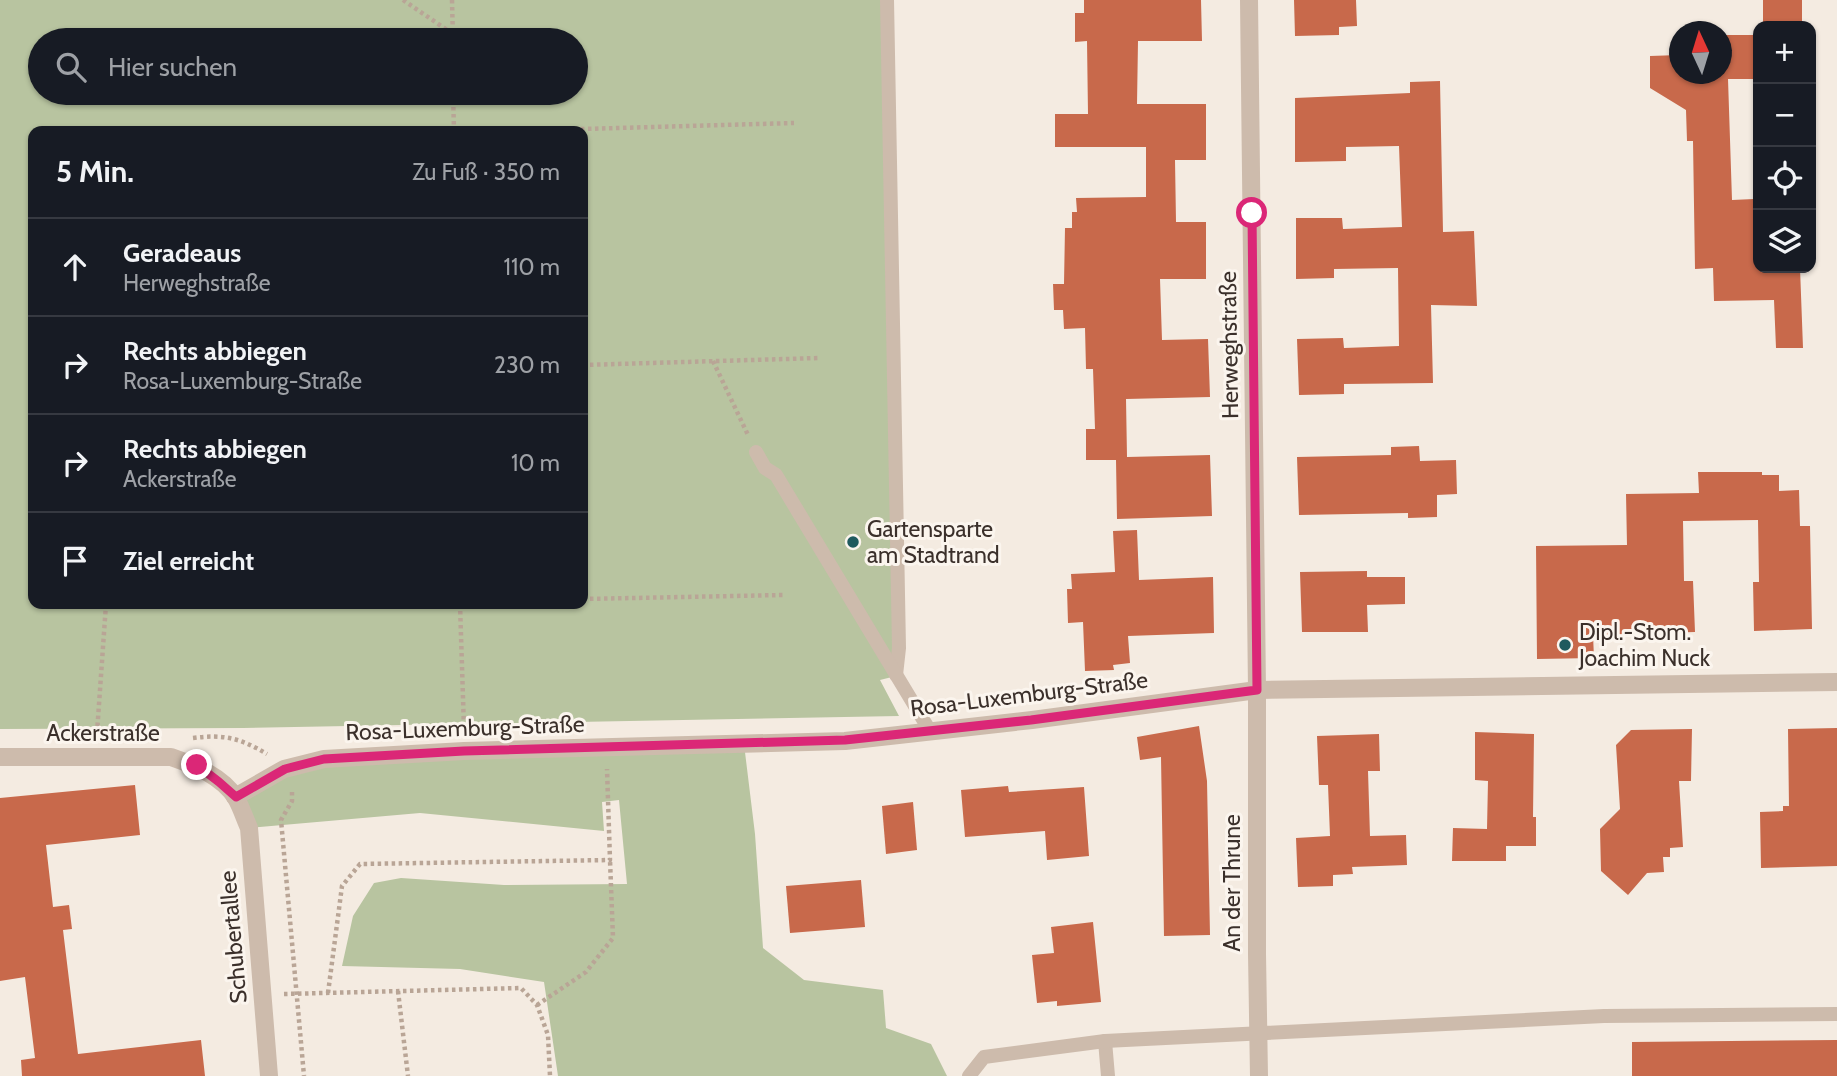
<!DOCTYPE html>
<html lang="de">
<meta charset="utf-8">
<style>
:root{--surface:#171b24;--page:#20242c;--text:#f1f3f6;--muted:#9ea1a6;--line:#363941}
body{margin:0;font-family:Cabin,sans-serif;background:var(--page);color:var(--text)}
.controls{position:absolute;right:21px;top:21px;display:grid;overflow:hidden;border-radius:14px;box-shadow:0 2px 5px #0004}
.controls button{width:63px;height:63px;display:grid;place-items:center;padding:0;border:0;border-bottom:2px solid var(--line);background:var(--surface);color:var(--text);font:35px sans-serif}
.compass{position:absolute;left:1669px;top:21px;width:63px;height:63px;border-radius:50%;background:var(--surface);box-shadow:0 2px 5px #0004;rotate:356deg}
.stop{position:absolute;width:21px;height:21px;margin:-16px;border:5px solid #db2777;border-radius:50%;background:#fff}
.stop.end{background:#db2777;border-color:#fff;box-shadow:0 2px 7px #0008}
.list{margin:0;padding:0;list-style:none}
h2{display:flex;justify-content:space-between;align-items:center;height:91px;margin:0;padding:0 28px;font-size:30px}
h2 small{font-size:23px;font-weight:400;color:var(--muted)}
.list li{display:grid;grid-template-columns:46px 1fr auto;gap:21px;align-items:center;box-sizing:border-box;height:98px;padding:0 28px;border-top:2px solid var(--line)}
.list b{display:block;font-size:26px;white-space:nowrap}
.list p{margin:0;font-size:23px;white-space:nowrap;color:var(--muted)}
.list em{font-size:23px;font-style:normal;color:var(--muted)}
.icon{flex:none;width:38px;height:38px;fill:none;stroke:currentColor;stroke-width:2;stroke-linecap:round;stroke-linejoin:round}
.map{position:relative;flex:none;width:1837px;height:1076px;overflow:hidden}
.search{position:absolute;background:var(--surface);box-shadow:0 2px 5px #0004;left:28px;top:28px;width:560px;height:77px;display:flex;align-items:center;gap:18px;box-sizing:border-box;padding:0 24px;border-radius:38px;color:var(--muted);font-size:26px}
.panel{position:absolute;background:var(--surface);box-shadow:0 2px 5px #0004;left:28px;top:126px;width:560px;height:483px;border-radius:14px}
.map>svg:first-child{display:block}
.green{fill:#b8c4a0;fill-rule:evenodd}
.building{fill:#c8694b}
.lines{fill:none;stroke-linecap:round;stroke-linejoin:round}
.path{stroke:#b9a596;stroke-width:4.5;stroke-dasharray:3.5 3.5;stroke-linecap:butt}
.lane{stroke:#cdbbac;stroke-width:14}
.street{stroke:#cdbbac;stroke-width:18}
.route{stroke:#db2777;stroke-width:9}
.poi-dot{fill:#1f5a5e;stroke:#fbf5ee;stroke-width:2.5}
.labels{text-anchor:middle;stroke-width:6;stroke-linejoin:round;paint-order:stroke}
.street-label{font-size:23px;fill:#3b302b;stroke:#fbf5ee}
.poi-label{font-size:23px;fill:#3b302b;stroke:#fbf5ee;text-anchor:start}
</style>
<div class="map">
<svg width="1837" height="1076" viewBox="0 0 1837 1076">
<rect width="100%" height="100%" fill="#f4ebe1"/>
<g class="green">
<path d="M0,0H886L896,676L880,680L899,716L243,728L0,729ZM40,40H576V93H40ZM33,131H583V604H33Z"/>
<path d="M744,744L755,834L763,948L804,980L883,990L886,1028L931,1044L947,1076H558L544,982L460,969L342,966L353,916L374,883L401,878L504,885L627,884L619,800L602,802L604,831L420,813L249,828L236,797L286,769Z"/>
</g>
<g class="building">
<path d="M1084,0H1201L1202,41H1138L1137,104H1206V160H1175L1176,222H1206V279H1160L1162,340L1208,339L1210,397L1126,399L1127,457L1210,455L1212,516L1117,519L1116,460H1086V429H1095L1093,369H1086L1085,328L1064,329L1063,310H1054L1053,284H1064L1065,228H1072V212H1077L1076,198L1146,197V147H1055V114H1088L1087,41L1075,42V13H1084Z"/>
<path d="M1294,0H1356L1357,26L1339,27V35L1295,36Z"/>
<path d="M1763,0H1802V23L1798,24V26H1763Z"/>
<path d="M1721,35H1758V79H1728L1732,200L1754,199L1755,206H1758V268H1800L1803,348H1776L1774,300L1714,301L1713,268L1695,269L1693,141H1687L1686,110L1650,88V56L1679,55V74H1721Z"/>
<path d="M1440,81L1443,232L1474,231L1477,306L1431,305L1433,383L1344,384V394L1299,395L1297,339L1343,338L1344,348L1399,346L1398,268L1334,269V278L1296,279V218H1342L1343,229L1402,227L1399,146L1346,147V161L1295,162V98L1410,93V82Z"/>
<path d="M1419,446L1420,461L1456,460L1457,494L1437,495V517L1408,518V513L1299,515L1297,457L1391,455V447Z"/>
<path d="M1698,472H1762V475H1779V491L1799,490L1800,526H1810L1812,629L1754,631L1753,582H1759L1758,520L1683,521L1684,581H1693L1695,632L1593,635L1594,658L1537,659L1536,546L1627,545L1626,494L1699,493Z"/>
<path d="M1137,530L1139,580L1213,577L1214,633L1128,636L1130,663L1113,665L1114,670L1085,671L1083,622L1068,623L1067,589H1072L1071,574L1115,572L1113,531Z"/>
<path d="M1367,571V577H1405V604L1367,605L1368,632H1302L1300,572Z"/>
<path d="M1199,726L1207,781L1210,935L1164,936L1161,757L1140,760L1137,737Z"/>
<path d="M1837,728V866L1761,868L1760,812L1783,811V806H1789L1788,729Z"/>
<path d="M1692,729L1691,781H1679L1683,847L1670,848V857H1663L1664,872L1647,873L1628,895L1601,871L1600,829L1620,809L1616,745L1631,730Z"/>
<path d="M1475,732L1534,734L1533,817H1536V846H1506V861H1452L1453,828L1487,829L1488,781L1475,780Z"/>
<path d="M1379,734L1380,771H1368L1370,836L1406,835L1407,865L1352,867L1353,874L1333,875V886L1298,887L1296,838L1330,836L1328,785H1319L1317,736Z"/>
<path d="M135,785L140,835L46,845L53,907L69,905L72,929L63,930L78,1054L201,1040L205,1076H22L21,1060L35,1058L25,977L0,981V798Z"/>
<path d="M1008,786L1009,792L1084,787L1089,856L1047,860L1045,831L965,837L961,790Z"/>
<path d="M913,802L917,850L886,854L882,806Z"/>
<path d="M861,880L865,927L790,933L786,886Z"/>
<path d="M1093,922L1101,1002L1057,1006V1001L1037,1003L1032,955L1054,953L1051,927Z"/>
<path d="M1837,1040V1076H1632V1042Z"/>
</g>
<g class="lines">
<g class="path">
<path d="M403,0L453,34"/>
<path d="M452,0L453,40"/>
<path d="M453,93L454,131"/>
<path d="M511,131L794,123"/>
<path d="M713,361L748,435"/>
<path d="M583,365L819,358"/>
<path d="M583,599L783,595"/>
<path d="M460,604L464,729"/>
<path d="M213,605L297,604"/>
<path d="M97,733L106,604"/>
<path d="M193,738C224,734 240,738 267,754"/>
<path d="M292,792V801L281,820L304,1076"/>
<path d="M398,991L408,1076"/>
<path d="M328,993L342,886L360,864L610,860L607,769"/>
<path d="M284,994L521,988L537,1005L548,1035L550,1076"/>
<path d="M537,1005L586,972L613,938L610,860"/>
</g>
<g class="lane">
<path d="M887,0L899,648L896,675"/>
<path d="M756,452L765,468L776,475L930,731"/>
<path d="M1105,1041L1108,1076"/>
<path d="M969,1076L984,1057L1105,1041L1604,1016L1837,1014"/>
</g>
<g class="street">
<path d="M1249,0L1257,690V954L1259,1076"/>
<path d="M0,757H171C194,765 222,776 236,798C241,807 245,819 249,828L269,1076"/>
<path d="M235,797L284,769L324,759L464,751L845,741L1032,720L1257,690L1837,682"/>
</g>
</g>
<g class="lines">
<path class="route" d="M197,765L219,782L236,797L285,769L324,759L464,751L845,740L1031,720L1257,690L1252,213"/>
</g>
<g class="poi-dot">
<circle cx="853" cy="542" r="7"/>
<circle cx="1565" cy="645" r="7"/>
</g>
<g class="labels">
<g class="street-label">
<text transform="translate(1229 345) rotate(-91)" y="8">Herweghstraße</text>
<text transform="translate(1029 694) rotate(-7)" y="8">Rosa-Luxemburg-Straße</text>
<text transform="translate(465 728) rotate(-2)" y="8">Rosa-Luxemburg-Straße</text>
<text x="103" y="741">Ackerstraße</text>
<text transform="translate(1232 883) rotate(-90)" y="8">An der Thrune</text>
<text transform="translate(233 937) rotate(-95)" y="8">Schubertallee</text>
</g>
<g class="poi-label">
<text x="867" y="537">Gartensparte<tspan x="867" dy="26">am Stadtrand</tspan></text>
<text x="1579" y="640">Dipl.-Stom.<tspan x="1579" dy="26">Joachim Nuck</tspan></text>
</g>
</g>
</svg>
<div class="controls">
<button>+</button>
<button>−</button>
<button><svg class="icon" aria-label="locate" viewBox="0 0 24 24"><circle cx="12" cy="12" r="6"/><path d="M12 2v4M12 18v4M2 12h4M18 12h4"/></svg></button>
<button><svg class="icon" aria-label="layers" viewBox="0 0 24 24"><path d="M12 4l9 5-9 5-9-5zM3 14l9 5 9-5"/></svg></button>
</div>
<svg class="compass" viewBox="-18 -18 36 36"><path d="M0-13l5 13h-10z" fill="#e53935"/><path d="M0 13l5-13h-10z" fill="#9ea1a6"/></svg>
<div class="stop" style="left:1252px;top:213px"></div>
<div class="stop end" style="left:197px;top:765px"></div>
<div class="search"><svg class="icon" aria-label="search" viewBox="0 0 24 24"><circle cx="10" cy="10" r="6"/><path d="M15 15l6 6"/></svg>Hier suchen</div>
<section class="panel">
<h2>5 Min.<small>Zu Fuß · 350 m</small></h2>
<ul class="list">
<li><svg class="icon" aria-label="ahead" viewBox="0 0 24 24"><path d="M12 20V5M6 11l6-6 6 6"/></svg><div><b>Geradeaus</b><p>Herweghstraße</p></div><em>110 m</em></li>
<li><svg class="icon" aria-label="right" viewBox="0 0 24 24"><path d="M7 20v-9h11M14 6l5 5-5 5"/></svg><div><b>Rechts abbiegen</b><p>Rosa-Luxemburg-Straße</p></div><em>230 m</em></li>
<li><svg class="icon" aria-label="right" viewBox="0 0 24 24"><path d="M7 20v-9h11M14 6l5 5-5 5"/></svg><div><b>Rechts abbiegen</b><p>Ackerstraße</p></div><em>10 m</em></li>
<li><svg class="icon" aria-label="arrive" viewBox="0 0 24 24"><path d="M6 21V4h12l-3 4 3 4H6"/></svg><div><b>Ziel erreicht</b></div></li>
</ul>
</section>
</div>
